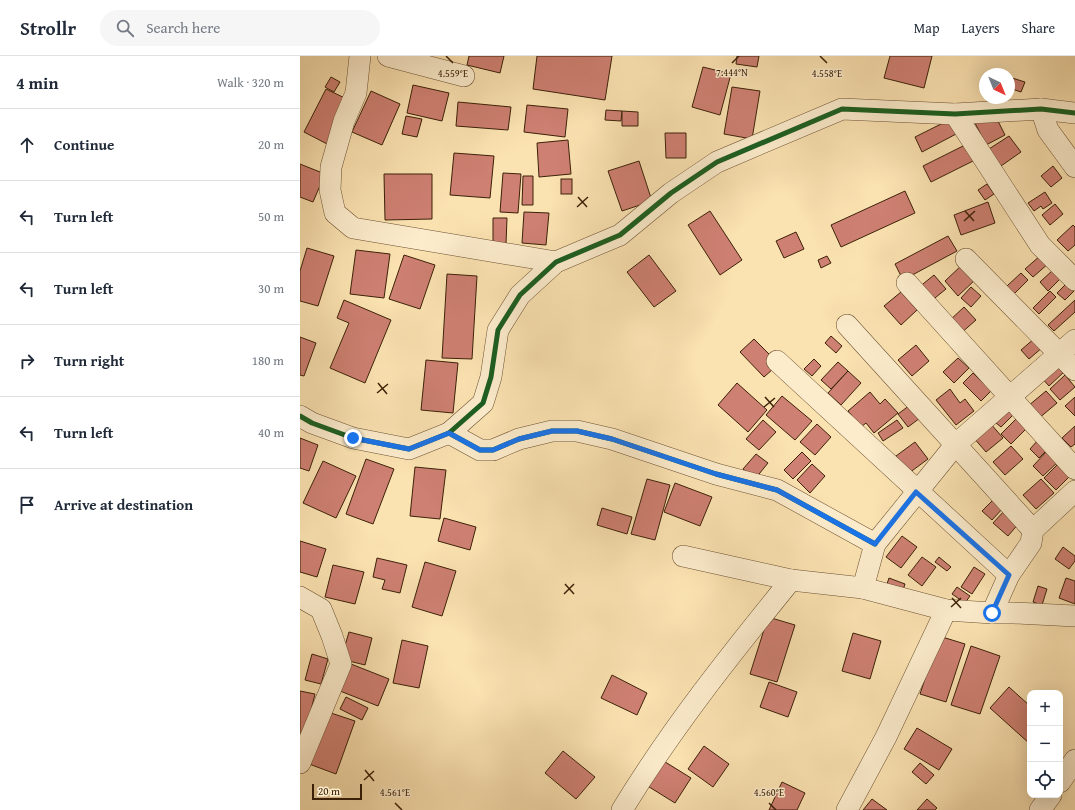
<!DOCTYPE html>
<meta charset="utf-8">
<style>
:root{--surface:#fff;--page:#f6f6f7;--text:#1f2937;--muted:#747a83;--line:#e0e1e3}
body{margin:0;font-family:"Gentium Book Plus",serif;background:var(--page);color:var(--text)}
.controls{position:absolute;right:12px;bottom:12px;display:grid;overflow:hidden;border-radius:8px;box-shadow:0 4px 16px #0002}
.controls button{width:36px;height:36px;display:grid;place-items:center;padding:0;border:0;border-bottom:1px solid var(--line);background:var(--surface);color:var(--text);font:20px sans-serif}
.compass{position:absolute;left:679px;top:12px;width:36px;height:36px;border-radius:50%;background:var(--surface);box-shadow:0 4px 16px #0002;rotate:137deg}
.scale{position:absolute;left:12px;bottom:10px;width:50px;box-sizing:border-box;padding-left:4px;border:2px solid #3c2108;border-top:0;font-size:11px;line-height:14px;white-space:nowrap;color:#3c2108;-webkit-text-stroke:3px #fceccc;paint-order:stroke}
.stop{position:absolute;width:12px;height:12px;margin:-9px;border:3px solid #1a73e8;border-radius:50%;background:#fff}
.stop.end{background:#1a73e8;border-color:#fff;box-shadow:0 1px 4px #0008}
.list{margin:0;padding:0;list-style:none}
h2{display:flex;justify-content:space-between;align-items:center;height:52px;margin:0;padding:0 16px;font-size:17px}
h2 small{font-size:13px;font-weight:400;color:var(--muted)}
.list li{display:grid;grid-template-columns:26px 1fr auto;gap:12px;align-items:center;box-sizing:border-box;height:72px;padding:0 16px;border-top:1px solid var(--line)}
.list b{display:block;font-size:15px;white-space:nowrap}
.list em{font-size:13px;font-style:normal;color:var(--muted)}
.icon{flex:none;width:22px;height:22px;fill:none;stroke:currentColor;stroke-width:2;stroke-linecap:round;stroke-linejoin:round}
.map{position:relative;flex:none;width:775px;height:754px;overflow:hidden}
header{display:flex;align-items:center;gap:24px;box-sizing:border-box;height:56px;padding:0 20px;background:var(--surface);border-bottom:1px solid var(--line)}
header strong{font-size:19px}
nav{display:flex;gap:22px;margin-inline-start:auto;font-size:14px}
.search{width:280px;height:36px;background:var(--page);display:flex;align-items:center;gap:10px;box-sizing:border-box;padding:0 14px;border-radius:22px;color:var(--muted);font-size:15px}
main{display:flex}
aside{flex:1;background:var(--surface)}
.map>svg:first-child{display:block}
.building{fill:#ce8072;stroke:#3c2108}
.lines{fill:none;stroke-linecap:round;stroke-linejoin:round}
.minor-casing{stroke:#6c5132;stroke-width:22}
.minor{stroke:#fceccc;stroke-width:21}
.cycleway-casing{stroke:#fceccc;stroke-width:8}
.cycleway{stroke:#1b5e20;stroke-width:5}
.route{stroke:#1a73e8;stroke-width:5}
.ticks{fill:none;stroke:#3c2108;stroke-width:1.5}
.ticks-label{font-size:10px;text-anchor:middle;fill:#3c2108;stroke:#fceccc;stroke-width:3;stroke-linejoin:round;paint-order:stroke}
</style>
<header>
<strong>Strollr</strong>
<div class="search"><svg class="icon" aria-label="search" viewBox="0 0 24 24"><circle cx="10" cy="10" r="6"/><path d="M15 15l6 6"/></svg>Search here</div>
<nav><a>Map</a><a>Layers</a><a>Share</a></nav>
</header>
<main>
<aside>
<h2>4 min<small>Walk · 320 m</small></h2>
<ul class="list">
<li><svg class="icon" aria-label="ahead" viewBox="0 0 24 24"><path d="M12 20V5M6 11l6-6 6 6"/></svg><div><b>Continue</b></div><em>20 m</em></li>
<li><svg class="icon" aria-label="left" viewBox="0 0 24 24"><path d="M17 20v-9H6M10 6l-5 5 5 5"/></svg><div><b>Turn left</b></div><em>50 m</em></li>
<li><svg class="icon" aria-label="left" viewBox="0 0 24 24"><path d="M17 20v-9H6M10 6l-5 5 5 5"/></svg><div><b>Turn left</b></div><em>30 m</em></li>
<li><svg class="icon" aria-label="right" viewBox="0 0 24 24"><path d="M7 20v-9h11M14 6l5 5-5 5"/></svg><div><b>Turn right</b></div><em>180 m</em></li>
<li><svg class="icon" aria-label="left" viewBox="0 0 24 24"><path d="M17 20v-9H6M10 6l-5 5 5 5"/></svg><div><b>Turn left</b></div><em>40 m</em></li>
<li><svg class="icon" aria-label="arrive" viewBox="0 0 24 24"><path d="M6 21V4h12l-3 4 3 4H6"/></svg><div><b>Arrive at destination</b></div></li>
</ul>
</aside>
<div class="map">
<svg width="775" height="754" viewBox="0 0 775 754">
<rect width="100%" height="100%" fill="#fbe2b1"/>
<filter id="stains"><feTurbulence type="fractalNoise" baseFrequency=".005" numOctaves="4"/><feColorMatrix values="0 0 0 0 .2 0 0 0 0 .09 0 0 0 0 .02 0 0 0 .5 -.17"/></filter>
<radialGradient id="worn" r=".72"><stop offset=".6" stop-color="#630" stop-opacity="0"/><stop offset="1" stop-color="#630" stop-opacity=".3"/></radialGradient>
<g class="building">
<path d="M169,0H204L200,17L167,9Z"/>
<path d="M237,0H312L305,44L233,33Z"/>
<path d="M437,0H459L457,11L436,8Z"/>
<path d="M590,0H632L624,32L584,22Z"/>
<path d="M403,11L431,18L420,59L392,51Z"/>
<path d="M31,21L40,26L34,36L25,31Z"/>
<path d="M709,21L725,26L721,36L709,32Z"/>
<path d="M113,29L149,37L142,65L107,57Z"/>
<path d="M432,31L460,35L452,83L424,78Z"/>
<path d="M26,33L51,45L29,89L4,76Z"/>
<path d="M71,35L100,48L82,89L52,76Z"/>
<path d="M158,46L211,51L208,74L156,70Z"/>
<path d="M227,49L268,53L265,81L224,76Z"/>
<path d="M306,54L322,55L321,65L305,64Z"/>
<path d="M322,55L338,56V70H322Z"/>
<path d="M694,57L705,79L686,89L675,67Z"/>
<path d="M106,60L122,63L117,81L102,78Z"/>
<path d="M651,63L658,77L622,96L615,81Z"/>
<path d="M365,77H386V102H366Z"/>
<path d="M709,80L721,96L701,110L689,93Z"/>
<path d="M268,84L271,118L239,121L237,87Z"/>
<path d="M665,89L673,105L631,126L623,110Z"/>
<path d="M154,97L194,100L190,142L150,139Z"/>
<path d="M339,105L352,145L322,155L308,115Z"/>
<path d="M0,108L25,118L13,146L0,141Z"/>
<path d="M753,110L762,122L751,131L741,120Z"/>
<path d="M203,117L221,118L218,157L200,156Z"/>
<path d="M84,118H132V163L85,164Z"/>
<path d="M223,120H233V149H222Z"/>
<rect x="261" y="123" width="11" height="15"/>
<path d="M687,128L694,138L685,144L678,134Z"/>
<path d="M605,135L615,157L541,191L531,169Z"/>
<path d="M745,136L752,147L743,153L741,150L734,155L728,147Z"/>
<path d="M688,146L695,167L661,179L654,159Z"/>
<path d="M755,148L763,158L750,169L742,159Z"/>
<path d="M410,155L442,204L420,219L388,169Z"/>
<path d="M224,156L249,157L246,189L222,187Z"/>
<path d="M193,162H207L206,188H193Z"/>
<path d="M773,169L775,171V189L768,195L757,184Z"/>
<path d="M496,176L504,193L484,202L476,185Z"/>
<path d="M648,180L657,195L603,224L595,208Z"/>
<path d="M7,192L34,200L18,250L0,245V215Z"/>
<path d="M56,194L90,198L84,242L50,238Z"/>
<path d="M104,199L135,209L120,253L89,243Z"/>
<path d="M349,199L376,235L354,251L327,216Z"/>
<path d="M741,199L749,207L733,221L725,213Z"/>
<path d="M527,200L531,207L521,212L518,204Z"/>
<path d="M663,208L676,223L658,240L645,225Z"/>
<path d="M753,214L761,222L748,235L740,226Z"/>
<path d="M721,217L728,224L714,238L707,230Z"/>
<path d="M147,218L177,220L172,303L142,302Z"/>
<path d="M634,219L646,233L630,246L618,232Z"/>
<path d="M769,225L775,234L765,244L757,237Z"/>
<path d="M671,231L681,240L671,251L661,242Z"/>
<path d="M750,235L756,241L739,258L733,252Z"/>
<path d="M601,236L617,254L601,269L584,250Z"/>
<path d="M44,244L91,264L65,327L30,312L49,267L37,262Z"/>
<path d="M775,244V256L754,275L748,269Z"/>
<path d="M664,251L676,264L660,278L648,266Z"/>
<path d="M531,280L542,290L536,297L525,287Z"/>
<path d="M0,281L16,287L4,320L0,319Z"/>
<path d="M735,282L743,291L729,303L721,294Z"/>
<path d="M454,283L472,301L467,306L473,313L464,321L440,296Z"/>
<path d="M616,289L629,305L612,320L598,304Z"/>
<path d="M658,302L669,312L654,327L643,316Z"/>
<path d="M514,303L521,310L512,320L504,313Z"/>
<path d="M126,304L158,307L153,357L121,354Z"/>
<path d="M538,306L548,315L531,333L521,324Z"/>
<path d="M755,306L764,316L749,330L740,320Z"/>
<path d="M548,315L561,327L541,349L528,337Z"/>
<path d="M673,317L691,335L681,345L663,327Z"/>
<path d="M765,319L775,331L760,344L750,333Z"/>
<path d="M437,327L467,354L448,376L418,349Z"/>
<path d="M650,333L660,347L665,343L674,355L656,369L636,344Z"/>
<path d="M746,335L757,347L738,363L728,350Z"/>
<path d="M570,336L580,348L585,343L598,357L574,377L566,367L561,371L548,355Z"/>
<path d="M482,340L512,365L495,384L466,359Z"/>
<path d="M775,341V360L765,350Z"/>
<path d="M614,346L624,359L608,371L598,358Z"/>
<path d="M709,353L714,358L701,371L696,367Z"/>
<path d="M717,362L727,372L711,388L701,378Z"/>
<path d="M463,364L476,376L459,394L446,383Z"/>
<path d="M597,364L603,372L583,385L578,377Z"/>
<path d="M690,367L703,382L686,396L673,381Z"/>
<path d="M517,368L531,381L515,399L500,386Z"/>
<path d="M775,370V388L771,391L762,382Z"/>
<path d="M0,382L18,389L9,415L0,412Z"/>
<path d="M738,384L748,393L739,402L730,393Z"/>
<path d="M615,386L628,403L609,417L596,400Z"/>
<path d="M711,390L723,403L705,419L693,406Z"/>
<path d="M748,394L759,405L743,420L733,410Z"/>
<path d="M502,396L511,405L493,423L484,414Z"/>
<path d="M456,398L468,407L455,423L443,413Z"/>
<path d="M66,403L94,413L73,468L46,458Z"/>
<path d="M23,405L56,420L36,462L3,447Z"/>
<path d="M759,407L771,419L756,434L744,422Z"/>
<path d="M512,408L525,420L510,437L497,424Z"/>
<path d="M115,411L146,414L140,463L110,460Z"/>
<path d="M347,423L370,429L355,484L331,478Z"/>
<path d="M741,423L754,437L736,453L723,439Z"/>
<path d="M375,427L412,441L400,470L364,456Z"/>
<path d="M694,443L703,452L692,464L682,455Z"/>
<path d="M302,452L332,461L327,478L297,469Z"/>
<path d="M706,453L720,466L708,480L693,467Z"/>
<path d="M144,462L176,471L170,494L138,485Z"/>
<path d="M602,480L617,491L601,512L586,501Z"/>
<path d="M0,485L26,493L17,521L0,516Z"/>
<path d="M763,491L775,500V505L769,513L755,503Z"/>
<path d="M622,501L636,511L622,530L608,519Z"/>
<path d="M639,501L651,511L647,515L635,506Z"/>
<path d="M77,502L107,509L100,537L82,533L85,524L73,521Z"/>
<path d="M125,506L156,515L142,560L112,551Z"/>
<path d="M33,509L64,516L55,548L25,541Z"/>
<path d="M674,511L685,518L672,538L661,531Z"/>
<path d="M589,522L605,528L602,537L586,531Z"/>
<path d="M766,522L775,525V548L759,542Z"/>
<path d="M738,530L747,533L742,549L733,546Z"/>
<path d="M657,531L670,540L665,547L652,538Z"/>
<path d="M468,561L495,569L477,626L450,618Z"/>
<path d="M49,576L72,582L65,609L41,603Z"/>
<path d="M553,577L581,585L570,623L542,615Z"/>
<path d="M639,580L665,588L646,646L620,638Z"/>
<path d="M102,584L128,590L119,632L93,627Z"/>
<path d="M671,590L700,600L680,658L651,649Z"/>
<path d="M12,598L28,603L21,628L5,624Z"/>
<path d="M51,608L89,623L78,650L40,635Z"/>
<path d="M312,619L347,637L337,659L301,642Z"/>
<path d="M469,626L497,636L488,661L460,651Z"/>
<path d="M709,631L730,650V688L690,652Z"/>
<path d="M0,635L15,638L2,690L0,689Z"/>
<path d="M46,641L68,652L62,664L40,653Z"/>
<path d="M28,656L55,665L36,718L9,708Z"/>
<path d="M617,672L652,693L639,714L604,693Z"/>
<path d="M404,690L429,708L413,731L388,713Z"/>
<path d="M263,695L295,721L276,743L245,717Z"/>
<path d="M362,704L391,722L375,747L346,729Z"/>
<path d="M620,707L634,719L626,728L612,716Z"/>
<path d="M482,726L505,737L497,754H469Z"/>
<path d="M572,743L587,754H563Z"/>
<path d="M627,743L637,752L635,754H617Z"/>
</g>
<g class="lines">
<g class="minor-casing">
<g id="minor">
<path d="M60,0L56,37L44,65L31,111L30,134L35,157L53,172L256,206"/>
<path d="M88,0L164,20"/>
<path d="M741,53L748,74L775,111"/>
<path d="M655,58L740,189L775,224"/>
<path d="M666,203L775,314"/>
<path d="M607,227L775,413"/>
<path d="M547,269L733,474"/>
<path d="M477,305L709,519"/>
<path d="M0,360L12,367L53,382L109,393L149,377L183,347L191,321L198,274L220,239L256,206L320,179L371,137L417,106L542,53L655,58L741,53L775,57"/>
<path d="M149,377L180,394H193L219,383L252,375H277L312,383L416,418L477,434L575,488"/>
<path d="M383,500L491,524L563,532L646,554L692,557H714L775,560"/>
<path d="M563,532L575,488L656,388L775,284"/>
<path d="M0,541L21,553L32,580L41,608L0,707"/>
<path d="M692,557L709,519L731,487L733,474L775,435"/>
<path d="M760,726L775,704"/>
<path d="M322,754C371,673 431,598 491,524"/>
<path d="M547,754L586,681L646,554"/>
<path d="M740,754L751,739"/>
</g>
</g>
<use href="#minor" class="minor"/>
<g class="cycleway-casing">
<g id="cycleway">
<path d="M0,360L12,367L53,382L109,393L149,377L183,347L191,321L198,274L220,239L256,206L320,179L371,137L417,106L542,53L655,58L741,53L775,57"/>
<path d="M149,377L180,394H193L219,383L252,375H277L312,383L416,418L477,434L575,488"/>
</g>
</g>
<use href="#cycleway" class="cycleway"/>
</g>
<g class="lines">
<path class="route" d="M53,382L109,393L149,377L180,394H193L219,383L252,375H277L312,383L416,418L477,434L575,488L616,436L709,519L692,557"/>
</g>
<path class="ticks" d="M146,0L153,7M520,0L527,7M432,7L439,0M278,141L287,151M277,151L288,141M665,155L674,165M664,165L675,155M78,327L87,338M77,337L88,328M465,341L474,351M464,351L475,342M265,528L274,538M264,538L274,528M652,542L661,552M651,551L661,542M65,714L74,725M64,724L74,715M95,747L102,754M469,747L476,754"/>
<g class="ticks-label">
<text x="432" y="20">7.444°N</text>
<text x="153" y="21">4.559°E</text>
<text x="527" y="21">4.558°E</text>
<text x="95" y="740">4.561°E</text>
<text x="469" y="740">4.560°E</text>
</g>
<rect width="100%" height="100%" filter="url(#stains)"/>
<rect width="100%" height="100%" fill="url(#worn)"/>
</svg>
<div class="controls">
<button>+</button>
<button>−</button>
<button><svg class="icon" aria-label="locate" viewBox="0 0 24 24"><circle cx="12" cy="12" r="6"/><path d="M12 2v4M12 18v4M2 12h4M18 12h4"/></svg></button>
</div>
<svg class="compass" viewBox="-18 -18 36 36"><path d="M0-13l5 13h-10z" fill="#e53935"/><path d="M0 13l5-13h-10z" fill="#747a83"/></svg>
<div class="scale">20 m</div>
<div class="stop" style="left:692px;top:557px"></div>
<div class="stop end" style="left:53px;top:382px"></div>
</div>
</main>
